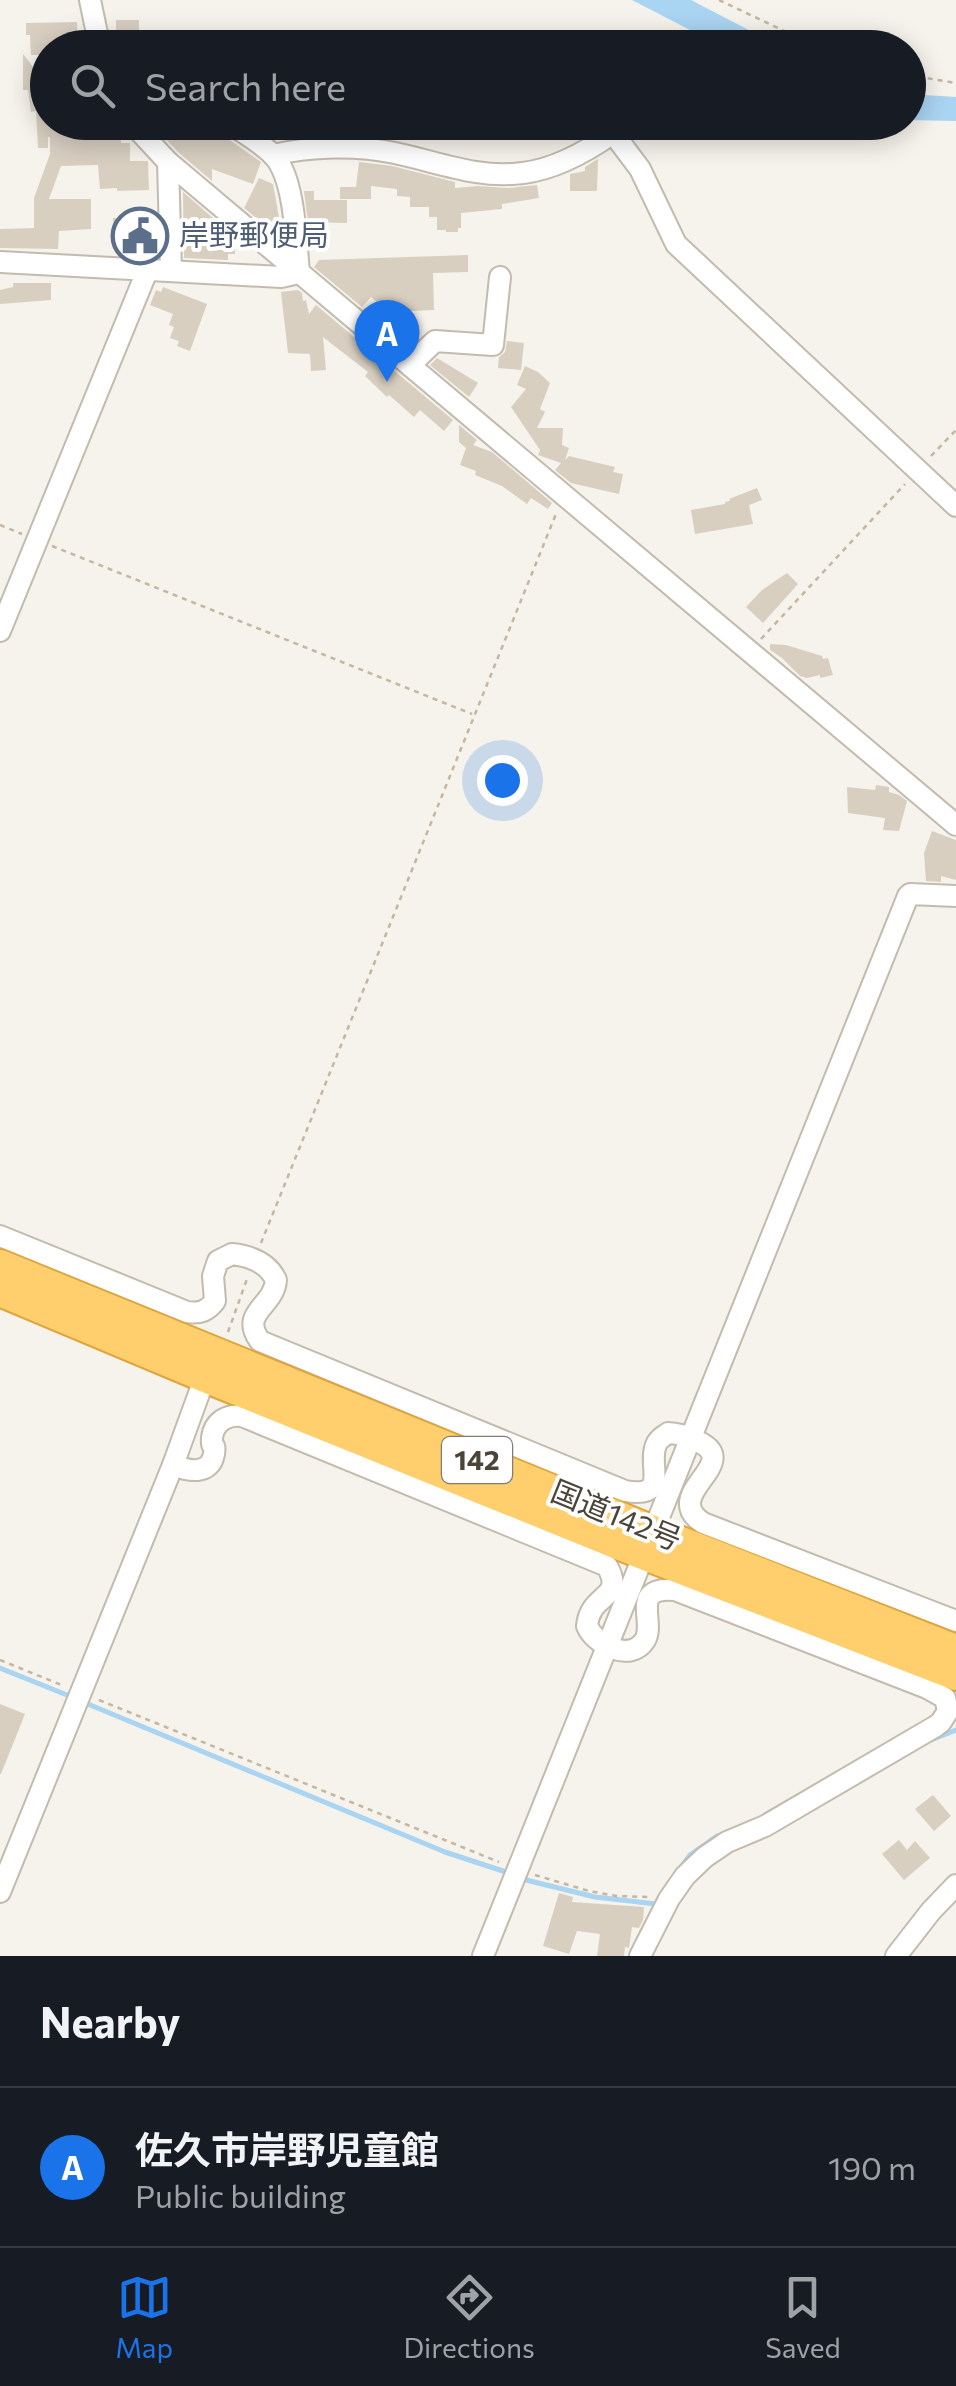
<!DOCTYPE html>
<meta charset="utf-8">
<style>
:root{--surface:#171b24;--page:#20242c;--text:#f1f3f6;--muted:#9ea1a6;--line:#363941;--accent:#1a73e8}
body{margin:0;font-family:Commissioner,"Noto Sans JP",sans-serif;background:var(--page);color:var(--text)}
.you{position:absolute;left:502px;top:780px;width:35px;height:35px;margin:-25px;border:8px solid #fff;border-radius:50%;background:#1a73e8;box-shadow:0 0 0 15px #1a73e833}
.badge{display:grid;place-items:center;width:65px;height:65px;border-radius:50%;background:var(--accent);color:#fff;font-size:32px;font-weight:700}
.pin{position:absolute;translate:-50% -82px;filter:drop-shadow(0 2px 5px #0008)}
.pin::after{content:'';position:absolute;top:52px;width:35px;height:30px;background:inherit;clip-path:polygon(0 0,100% 0,50% 100%)}
.list{margin:0;padding:0;list-style:none}
h2{display:flex;justify-content:space-between;align-items:center;height:130px;margin:0;padding:0 40px;font-size:42px}
h2 small{font-size:32px;font-weight:400;color:var(--muted)}
.list li{display:grid;grid-template-columns:65px 1fr auto;gap:30px;align-items:center;box-sizing:border-box;height:160px;padding:0 40px;border-top:2px solid var(--line)}
.list b{display:block;font-size:38px;white-space:nowrap}
.list p{margin:0;font-size:32px;white-space:nowrap;color:var(--muted)}
.list em{font-size:32px;font-style:normal;color:var(--muted)}
.icon{flex:none;width:55px;height:55px;fill:none;stroke:currentColor;stroke-width:2;stroke-linecap:round;stroke-linejoin:round}
.map{position:relative;flex:none;width:956px;height:1956px;overflow:hidden}
.search{position:absolute;background:var(--surface);box-shadow:0 5px 25px #0003;left:30px;right:30px;top:30px;height:110px;display:flex;align-items:center;gap:25px;box-sizing:border-box;padding:0 35px;border-radius:55px;color:var(--muted);font-size:38px}
.sheet{height:290px;background:var(--surface)}
nav{display:flex;justify-content:space-around;align-items:center;box-sizing:border-box;height:140px;border-top:2px solid var(--line);background:var(--surface);font-size:28px;color:var(--muted)}
nav a{display:grid;justify-items:center;gap:5px}
nav .on{color:var(--accent)}
.map>svg:first-child{display:block}
.water{fill:#a9d4f2}
.lines{fill:none;stroke-linecap:round;stroke-linejoin:round}
.stream{stroke:#a9d4f2;stroke-width:5}
.building{fill:#d8cfc1}
.minor-casing{stroke:#c2bbae;stroke-width:24}
.highway-casing{stroke:#e0a43c;stroke-width:34}
.path{stroke:#c4b79f;stroke-width:2.5;stroke-dasharray:5 5;stroke-linecap:butt}
.minor{stroke:#fff;stroke-width:20}
.highway{stroke:#ffcf6e;stroke-width:30}
.labels{text-anchor:middle;stroke-width:8;stroke-linejoin:round;paint-order:stroke}
.shield{fill:#fff;stroke:#817c74;stroke-width:2.5}
.shield-label{font-size:28px;font-weight:bold;fill:#4b4439}
.service-label{font-size:30px;fill:#4e5e75;stroke:#fff;text-anchor:start}
.street-label{font-size:30px;fill:#4b4439;stroke:#fff}
</style>
<div class="map">
<svg width="956" height="1956" viewBox="0 0 956 1956">
<rect width="100%" height="100%" fill="#f6f3ec"/>
<g class="water">
<path d="M632,0H691L781,47H723Z"/>
<path d="M909,94L956,97V121L909,120Z"/>
</g>
<g class="lines">
<g class="stream">
<path d="M0,1668L72,1697"/>
<path d="M83,1702L445,1852L509,1873"/>
<path d="M931,1740L956,1730"/>
<path d="M679,1870L690,1855L717,1836"/>
<path d="M522,1879L595,1897L656,1904"/>
</g>
</g>
<g class="building">
<rect x="116" y="20" width="23" height="28"/>
<path d="M77,22L78,48H48V55H31L30,35H26V23Z"/>
<path d="M23,54L41,77H46L48,122H64L60,125H117V130L121,131V143H130V161H148L149,190L117,191V188L100,189L98,165L61,166L49,199H91V229L59,231L58,249L0,248V229L34,228V198L50,154V137H48V148H38L36,111L31,112L28,90H23Z"/>
<path d="M150,122H214L220,133L261,162L253,184L212,169V181L178,152Z"/>
<path d="M598,159L597,191H570V174L585,171V167Z"/>
<path d="M359,162L392,166L455,182V188L477,186L507,188L537,185L539,198L502,204V209L461,213V228H458V232H446V230H437V217H429V207H410V197L397,196V189L371,186V199H340V187H356Z"/>
<path d="M259,178L273,184L283,240L244,208Z"/>
<path d="M304,191H314V200H347V223L308,222Z"/>
<path d="M183,192L235,237V254H228V260L184,258Z"/>
<path d="M113,218L156,219L157,254L118,255L119,249H113Z"/>
<path d="M468,255V272L433,273L434,310L389,312L371,297L362,307L314,267L319,260Z"/>
<path d="M13,283H51V300L0,304V290L13,287Z"/>
<path d="M163,287L207,304L190,351L177,346L179,341L170,338L174,327L169,325L173,314L150,305L156,290L161,292Z"/>
<path d="M298,290L302,293L303,301L306,300L309,314L316,305L453,420L444,431L420,410L414,417L389,395L387,397L365,376L368,372L323,337L326,370L311,371L310,354L288,353L281,292Z"/>
<path d="M507,341L524,343L521,370L498,368L499,357L505,352Z"/>
<path d="M437,358L478,383L469,397L430,365Z"/>
<path d="M525,366L538,372L550,383L540,409L545,412L537,428H563L562,445L569,448L565,460L569,456L615,467L613,472L623,474L619,494L571,483L555,470L561,463L538,455L540,450L511,407L526,389L517,385Z"/>
<path d="M459,425L477,440L473,445L492,452L552,503L548,509L531,498L527,504L502,486L475,475L476,471L460,465L466,448L459,442Z"/>
<path d="M757,488L762,500L749,505L753,524L695,534L691,510L725,504V502L730,501L729,499Z"/>
<path d="M787,573L798,584L763,623L746,607L762,590Z"/>
<path d="M770,644L786,645L822,656L823,659L828,658L833,675L820,678V675L807,678L800,676L782,658L770,650Z"/>
<path d="M876,785L889,787V792L899,795L907,801L899,831L883,830L885,818L848,813L847,787L875,790Z"/>
<path d="M932,831L956,840V880L941,876V882L926,881L924,853Z"/>
<path d="M0,1704L25,1714L1,1774H0Z"/>
<path d="M933,1795L951,1816L934,1831L915,1809Z"/>
<path d="M899,1840L907,1850L915,1841L930,1858L904,1880L882,1854Z"/>
<path d="M559,1893L573,1897L572,1902L644,1907L643,1920L639,1928L632,1927L629,1948L625,1947L624,1956H597L600,1934L577,1931L569,1954L543,1946Z"/>
</g>
<g class="lines">
<g class="minor-casing">
<g id="minor">
<path d="M90,0L100,48"/>
<path d="M131,122L168,162L956,825"/>
<path d="M598,122L613,133L640,169L676,244L956,506"/>
<path d="M273,155C311,146 356,145 395,153C438,162 478,179 523,173C556,169 586,152 613,133"/>
<path d="M168,162L171,271"/>
<path d="M0,262L281,277L299,273C296,242 295,179 274,156C262,143 243,133 228,122"/>
<path d="M410,365L435,341L493,345L500,277"/>
<path d="M0,631L147,271"/>
<path d="M0,1236L187,1312C200,1314 207,1311 215,1301L213,1276L218,1261L232,1254C250,1256 268,1263 276,1280C274,1307 239,1312 260,1341L625,1491C671,1499 647,1465 656,1445C658,1439 663,1437 668,1433C679,1433 689,1437 699,1442C744,1464 659,1494 703,1523L956,1621"/>
<path d="M173,1465C188,1471 210,1476 214,1454C216,1440 211,1452 212,1438C214,1421 228,1414 242,1416L607,1566C626,1600 590,1592 587,1626C595,1645 631,1663 645,1640C656,1622 629,1586 675,1590L927,1688L945,1698L948,1711L941,1722L936,1726L765,1826L727,1842L705,1857L685,1876L669,1899L640,1956"/>
<path d="M0,1892L173,1465L205,1377"/>
<path d="M483,1956L908,896L910,894L956,896"/>
<path d="M896,1956L931,1911L956,1885"/>
</g>
</g>
<g class="highway-casing">
<g id="highway">
<path d="M0,1265L653,1531L956,1650"/>
<path d="M0,1291L205,1377L643,1554L956,1675"/>
</g>
</g>
<g class="path">
<path d="M719,0L820,48"/>
<path d="M908,75L956,83"/>
<path d="M931,456L956,430"/>
<path d="M0,525L22,534"/>
<path d="M52,546L472,714"/>
<path d="M761,639L905,484"/>
<path d="M261,1243L556,514"/>
<path d="M228,1332L247,1279"/>
<path d="M0,1660L64,1686"/>
<path d="M99,1700L499,1862"/>
<path d="M535,1875L589,1891L616,1896L649,1897"/>
</g>
<use href="#minor" class="minor"/>
<use href="#highway" class="highway"/>
</g>
<defs>
<g id="civic-ring" transform="scale(2.875)"><circle r="9.5" fill="#fff" stroke="#5c6f8a" stroke-width="1.5"/><path d="M-.6-6.5H3V-4.5H.6V-3L4-1V1h2V6H-6V1h2V-1L-.6-3ZM-1.2 2.5V6h2.4V2.5Z" fill="#5c6f8a"/></g>
</defs>
<g fill-rule="evenodd">
<use href="#civic-ring" x="140" y="236"/>
</g>
<g class="labels">
<rect class="shield" x="442" y="1437" width="70" height="46" rx="8"/>
<g class="shield-label">
<text x="477" y="1470">142</text>
</g>
<g class="service-label">
<text x="179" y="246">岸野郵便局</text>
</g>
<g class="street-label">
<text transform="translate(616 1516) rotate(22)" y="10">国道142号</text>
</g>
</g>
</svg>
<div class="you"></div>
<div class="pin badge" style="left:387px;top:382px">A</div>
<div class="search"><svg class="icon" aria-label="search" viewBox="0 0 24 24"><circle cx="10" cy="10" r="6"/><path d="M15 15l6 6"/></svg>Search here</div>
</div>
<section class="sheet">
<h2>Nearby<small></small></h2>
<ul class="list">
<li><span class="badge">A</span><div><b>佐久市岸野児童館</b><p>Public building</p></div><em>190 m</em></li>
</ul>
</section>
<nav>
<a class="on"><svg class="icon" aria-label="map" viewBox="0 0 24 24"><path d="M3 6l6-2 6 2 6-2v14l-6 2-6-2-6 2zM9 4v14M15 6v14"/></svg>Map</a>
<a><svg class="icon" aria-label="directions" viewBox="0 0 24 24"><path d="M12 3l9 9-9 9-9-9zM9 14v-3h6M13 9l2 2-2 2"/></svg>Directions</a>
<a><svg class="icon" aria-label="saved" viewBox="0 0 24 24"><path d="M7 4h10v16l-5-4-5 4z"/></svg>Saved</a>
</nav>
